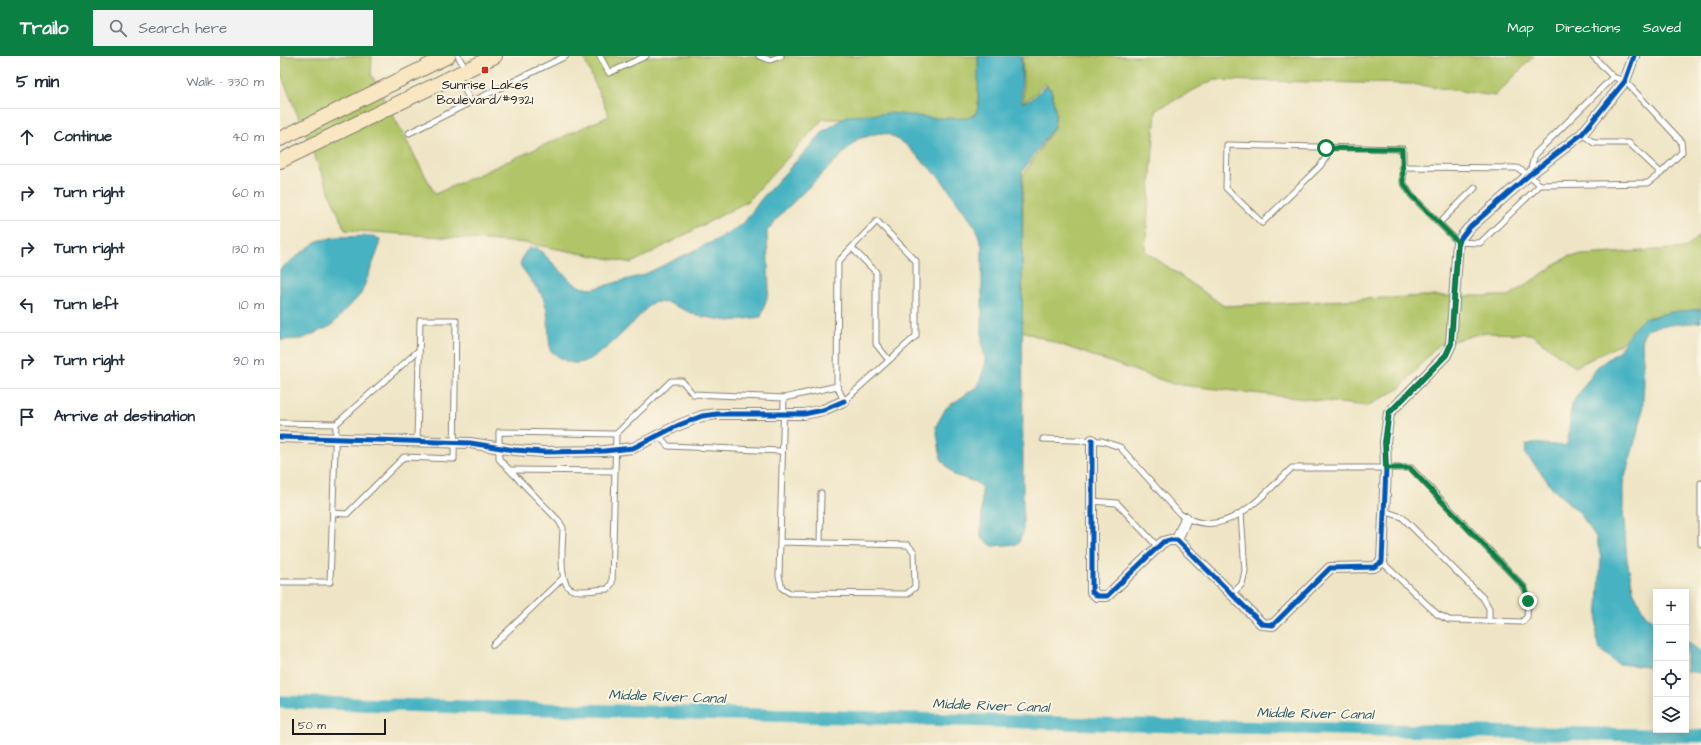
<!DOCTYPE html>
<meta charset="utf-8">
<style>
:root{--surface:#fff;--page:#f2f2f3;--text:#1f2937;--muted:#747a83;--line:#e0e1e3;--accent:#0b8043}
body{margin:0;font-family:"Architects Daughter",sans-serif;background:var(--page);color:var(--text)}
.controls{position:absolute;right:12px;bottom:12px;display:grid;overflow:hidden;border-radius:0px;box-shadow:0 2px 10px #0003}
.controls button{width:36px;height:36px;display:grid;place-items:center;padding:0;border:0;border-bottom:1px solid var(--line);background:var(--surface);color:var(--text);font:20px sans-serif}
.scale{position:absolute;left:12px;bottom:10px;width:94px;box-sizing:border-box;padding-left:4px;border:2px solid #1c1c1c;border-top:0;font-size:11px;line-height:14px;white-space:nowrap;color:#1c1c1c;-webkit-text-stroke:3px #fcf5e5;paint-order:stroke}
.stop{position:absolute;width:12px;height:12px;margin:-9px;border:3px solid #0b8043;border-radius:50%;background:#fff}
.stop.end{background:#0b8043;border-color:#fff;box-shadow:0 1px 4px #0008}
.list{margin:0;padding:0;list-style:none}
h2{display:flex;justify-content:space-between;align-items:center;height:52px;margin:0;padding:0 16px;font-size:17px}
h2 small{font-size:13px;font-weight:400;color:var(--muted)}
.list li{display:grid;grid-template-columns:26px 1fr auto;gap:12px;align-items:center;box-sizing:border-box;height:56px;padding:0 16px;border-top:1px solid var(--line)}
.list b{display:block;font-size:15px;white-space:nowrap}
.list em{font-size:13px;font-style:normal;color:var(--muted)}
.icon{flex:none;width:22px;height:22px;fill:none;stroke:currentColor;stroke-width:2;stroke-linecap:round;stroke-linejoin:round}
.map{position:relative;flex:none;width:1421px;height:689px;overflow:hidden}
header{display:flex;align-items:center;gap:24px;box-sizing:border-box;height:56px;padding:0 20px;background:var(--accent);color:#fff}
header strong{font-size:19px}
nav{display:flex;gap:22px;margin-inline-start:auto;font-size:14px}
.search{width:280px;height:36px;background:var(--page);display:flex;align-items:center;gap:10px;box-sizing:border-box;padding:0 14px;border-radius:0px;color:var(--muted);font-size:15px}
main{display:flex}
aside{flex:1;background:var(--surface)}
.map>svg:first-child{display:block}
.green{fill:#b1c468;stroke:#667042}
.water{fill:#46b3c2;stroke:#31686f}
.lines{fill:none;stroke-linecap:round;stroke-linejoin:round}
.canal{stroke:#46b3c2;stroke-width:13}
.lane-casing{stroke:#868071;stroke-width:7}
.street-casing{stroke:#868071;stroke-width:12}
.secondary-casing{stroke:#868071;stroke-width:16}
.lane{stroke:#fff;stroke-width:5}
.street{stroke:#fff;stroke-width:10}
.secondary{stroke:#f9e7c3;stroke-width:14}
.cycleway-casing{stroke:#fcf5e5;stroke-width:8}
.cycleway{stroke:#0057b8;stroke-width:5}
.route{stroke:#0b8043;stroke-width:5}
.poi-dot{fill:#c8321e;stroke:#fcf5e5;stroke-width:1.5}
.labels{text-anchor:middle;stroke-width:4;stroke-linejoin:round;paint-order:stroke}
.poi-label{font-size:13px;fill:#1c1c1c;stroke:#fcf5e5}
.water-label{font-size:14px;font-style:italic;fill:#2d585e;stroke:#fcf5e5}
</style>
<header>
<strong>Trailo</strong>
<div class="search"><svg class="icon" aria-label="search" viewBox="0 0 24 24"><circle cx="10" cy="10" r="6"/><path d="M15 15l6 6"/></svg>Search here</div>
<nav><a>Map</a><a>Directions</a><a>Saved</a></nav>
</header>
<main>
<aside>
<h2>5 min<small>Walk · 330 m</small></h2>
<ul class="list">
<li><svg class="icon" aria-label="ahead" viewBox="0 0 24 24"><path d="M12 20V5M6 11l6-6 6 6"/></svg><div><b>Continue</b></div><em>40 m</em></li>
<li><svg class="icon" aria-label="right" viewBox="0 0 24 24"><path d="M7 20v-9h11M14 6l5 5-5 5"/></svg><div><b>Turn right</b></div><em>60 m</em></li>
<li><svg class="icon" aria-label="right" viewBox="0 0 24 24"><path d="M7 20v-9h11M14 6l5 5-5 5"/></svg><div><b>Turn right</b></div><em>130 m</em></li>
<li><svg class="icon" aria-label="left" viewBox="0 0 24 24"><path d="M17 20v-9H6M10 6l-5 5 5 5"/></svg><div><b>Turn left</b></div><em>10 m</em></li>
<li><svg class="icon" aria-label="right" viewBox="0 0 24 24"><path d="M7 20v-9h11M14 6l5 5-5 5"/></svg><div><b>Turn right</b></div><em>90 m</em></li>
<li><svg class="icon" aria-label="arrive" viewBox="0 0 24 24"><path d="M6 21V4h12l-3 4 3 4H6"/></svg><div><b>Arrive at destination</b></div></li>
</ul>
</aside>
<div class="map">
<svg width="1421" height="689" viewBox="0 0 1421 689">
<rect width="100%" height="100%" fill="#fcf5e5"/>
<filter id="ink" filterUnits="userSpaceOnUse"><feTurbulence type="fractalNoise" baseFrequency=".025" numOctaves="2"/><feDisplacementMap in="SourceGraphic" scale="8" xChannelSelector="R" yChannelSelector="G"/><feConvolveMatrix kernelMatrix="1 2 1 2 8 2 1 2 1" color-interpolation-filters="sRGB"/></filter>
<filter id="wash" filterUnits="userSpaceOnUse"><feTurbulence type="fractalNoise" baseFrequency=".012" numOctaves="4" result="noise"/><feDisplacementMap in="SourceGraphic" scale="16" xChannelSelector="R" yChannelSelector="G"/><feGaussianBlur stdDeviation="0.9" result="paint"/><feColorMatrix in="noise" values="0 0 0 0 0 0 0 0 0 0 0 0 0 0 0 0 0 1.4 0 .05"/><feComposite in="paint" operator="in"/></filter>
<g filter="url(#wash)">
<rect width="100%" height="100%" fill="#efe5c6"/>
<g class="green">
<path d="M0,0H92L91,18L155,138L329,60L303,0H699V54L688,63H543L468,145L352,207L246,187L65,174L0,16Z"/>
<path d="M742,0H1254L1215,40L1132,28L933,24L876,54L865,195L944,250L1145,240H1229L1289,200L1406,192L1421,178V253L1369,261L1339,289L1295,311L1251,278L1202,277L1158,289L1119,333L1087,350L893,328L742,275L743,119L775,70L772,37L765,27L755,38L744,46Z"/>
</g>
<g class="water">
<path d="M698,0H741L742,46C751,47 759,36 765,30L771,33L776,58L774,70L742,116L743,456V477L738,488L713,490L701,482L702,431L695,426L674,419L661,403L656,370L666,352L698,330L706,306L702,289V190L696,172L661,123L625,88L608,78L599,77L578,83L501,158L487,175L489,235L481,261L450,265L418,260L389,247L373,246C356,262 320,306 297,307C287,308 277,300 270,294L267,254L263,241L240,209L244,198L249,192H258L292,226L300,231L312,233L363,219L434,185L463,168L482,142L544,75L567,60L611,57L654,62H687L695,59L698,51Z"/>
<path d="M91,180L100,183L98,194L81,238L51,270L22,283L0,284V213L37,185L56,181Z"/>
<path d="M1421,253V266L1379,270L1367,274L1362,282L1364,327L1362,360L1343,428V453L1347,504L1354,537L1366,560L1376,566V612L1338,608L1320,594L1316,583L1321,501L1316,481L1299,456L1275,435L1255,409L1245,399L1246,389L1252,387L1284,390L1288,386L1291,349L1317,311L1339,295L1352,274L1363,263L1391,256Z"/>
<path d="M1406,586L1421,596V617L1406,615Z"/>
</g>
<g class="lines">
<path class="canal" d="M0,646L894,670L1421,680"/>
</g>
</g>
<g filter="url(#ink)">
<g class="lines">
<g class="lane-casing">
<g id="lane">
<path d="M178,0L186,13"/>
<path d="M320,0L329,17L366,0"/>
<path d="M479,0L490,4L501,0"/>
<path d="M191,46L286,0"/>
<path d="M129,77L191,46L177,19"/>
<path d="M1302,78L1314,87H1349L1381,117"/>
<path d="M1046,92L1047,100L1040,110L982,167L946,132L947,89L1123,93V126L1131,139L1178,186L1200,187L1260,129"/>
<path d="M1122,111L1237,112L1249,119L1260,129L1368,127L1381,117L1402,96L1401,85L1345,25L1333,21L1313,0"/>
<path d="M1250,116L1255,98L1333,21"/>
<path d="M597,165L636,205V280L564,345L557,330L558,206Z"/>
<path d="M1159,167L1195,132"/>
<path d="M572,192L596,216V288L608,303"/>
<path d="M0,367L56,368"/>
<path d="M336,378L332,527L328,533C318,533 303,537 293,534C277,530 283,486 283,472L279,465L219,403V376L336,378L391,325H402L413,338L504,342L557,330"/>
<path d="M379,380L388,390L502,395"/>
<path d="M763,383L822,385L840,391L900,458C945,488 981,440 1012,412H1131L1245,532L1248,545L1247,561L1242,566L1169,564L1157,558L1102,506"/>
<path d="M230,414L334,415"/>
<path d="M1421,427V488"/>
<path d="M812,445L837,447L878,491"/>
<path d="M1104,455L1122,461L1203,542L1209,552V565"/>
<path d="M53,457L67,458L124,401L174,403L176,264H140L137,385"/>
<path d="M500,486L628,489L634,496L635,531L627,538L510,537L502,532L499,520L504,342"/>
<path d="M540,487L541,437"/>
<path d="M0,526H50L56,368L139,294"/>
<path d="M952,538L962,528L965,515L961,457"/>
<path d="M213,589L283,522"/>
</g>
</g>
<g class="street-casing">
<g id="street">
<path d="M0,381L190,387L234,394L264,396L324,395L353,392L399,369L422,360L437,358H524L543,354L564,345"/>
<path d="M812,384V536L817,540H827L883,486L890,484H897L982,568L993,569L1050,512L1094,511L1102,506L1106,412L1105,386L1109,357L1166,299L1171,288L1178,186L1188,173L1249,119L1302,78L1345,25L1354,0"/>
<path d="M897,484L906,462"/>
</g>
</g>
<g class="secondary-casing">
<g id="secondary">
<path d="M0,83L168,0"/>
<path d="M0,105L215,0"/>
</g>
</g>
<use href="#lane" class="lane"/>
<use href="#street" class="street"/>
<use href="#secondary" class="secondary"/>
<g class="cycleway-casing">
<g id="cycleway">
<path d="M0,381L190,387L234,394L264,396L324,395L353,392L399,369L422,360L437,358H524L543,354L564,345"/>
<path d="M812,384V536L817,540H827L883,486L890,484H897L982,568L993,569L1050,512L1094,511L1102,506L1106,412L1105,386L1109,357L1166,299L1171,288L1178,186L1188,173L1249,119L1302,78L1345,25L1354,0"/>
</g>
</g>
<use href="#cycleway" class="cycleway"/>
</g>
</g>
<g class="lines" filter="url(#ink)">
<path class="route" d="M1046,92L1122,93L1123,126L1131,139L1178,186L1171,288L1166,299L1109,357L1105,386L1106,412H1130L1245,532L1248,545"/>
</g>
<rect class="poi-dot" x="201" y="10" width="8" height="8" rx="2"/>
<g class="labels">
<g class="poi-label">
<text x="205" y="33">Sunrise Lakes<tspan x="205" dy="15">Boulevard/#9321</tspan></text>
</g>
<g class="water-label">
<text transform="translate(387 640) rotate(2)" y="5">Middle River Canal</text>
<text transform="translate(711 649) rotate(2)" y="5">Middle River Canal</text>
<text transform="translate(1035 657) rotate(1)" y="5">Middle River Canal</text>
</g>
</g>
</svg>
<div class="controls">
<button>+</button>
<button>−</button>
<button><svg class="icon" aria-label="locate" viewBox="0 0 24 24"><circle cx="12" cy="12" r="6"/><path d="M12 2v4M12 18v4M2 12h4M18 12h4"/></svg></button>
<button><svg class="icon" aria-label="layers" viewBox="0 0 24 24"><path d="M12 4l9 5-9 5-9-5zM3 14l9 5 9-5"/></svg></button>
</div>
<div class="scale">50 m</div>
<div class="stop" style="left:1046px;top:92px"></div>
<div class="stop end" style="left:1248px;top:545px"></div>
</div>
</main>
